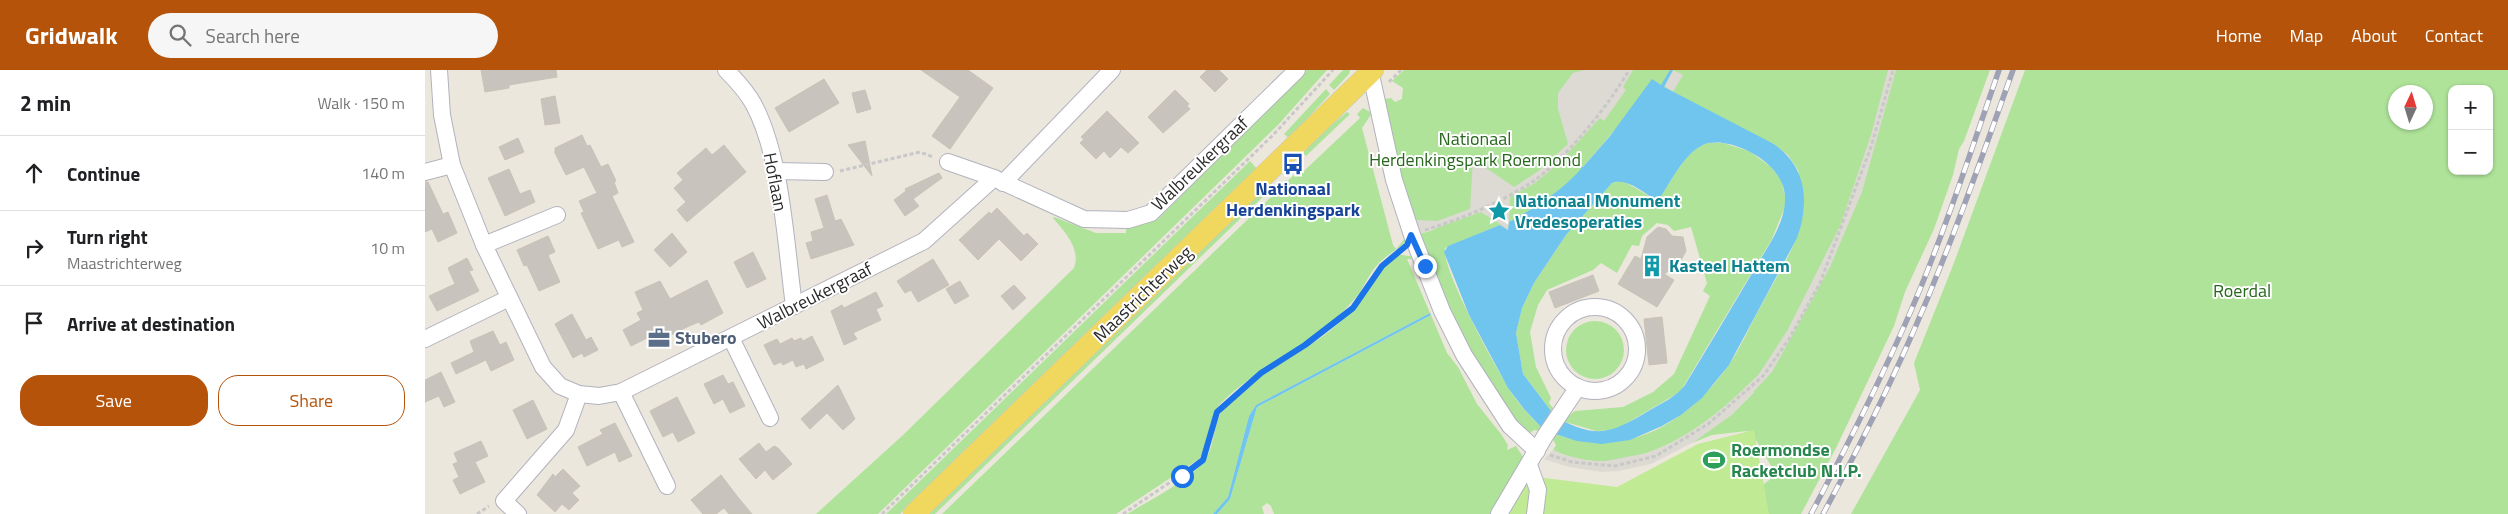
<!DOCTYPE html>
<meta charset="utf-8">
<style>
:root{--surface:#fff;--page:#f6f6f6;--text:#202124;--muted:#757577;--line:#e0e0e0;--accent:#b45309}
body{margin:0;font-family:"Titillium Web",sans-serif;background:var(--page);color:var(--text)}
.controls{position:absolute;right:15px;top:15px;display:grid;overflow:hidden;border-radius:10px;box-shadow:0 1px 4px #0004}
.controls button{width:45px;height:45px;display:grid;place-items:center;padding:0;border:0;border-bottom:1px solid var(--line);background:var(--surface);color:var(--text);font:25px sans-serif}
.compass{position:absolute;left:1963px;top:15px;width:45px;height:45px;border-radius:50%;background:var(--surface);box-shadow:0 1px 4px #0004;rotate:4deg}
.stop{position:absolute;width:15px;height:15px;margin:-11px;border:4px solid #1a73e8;border-radius:50%;background:#fff}
.stop.end{background:#1a73e8;border-color:#fff;box-shadow:0 1px 5px #0008}
.list{margin:0;padding:0;list-style:none}
h2{display:flex;justify-content:space-between;align-items:center;height:65px;margin:0;padding:0 20px;font-size:21px}
h2 small{font-size:16px;font-weight:400;color:var(--muted)}
.list li{display:grid;grid-template-columns:32px 1fr auto;gap:15px;align-items:center;box-sizing:border-box;height:75px;padding:0 20px;border-top:1px solid var(--line)}
.list b{display:block;font-size:19px;white-space:nowrap}
.list p{margin:0;font-size:16px;white-space:nowrap;color:var(--muted)}
.list em{font-size:16px;font-style:normal;color:var(--muted)}
.actions{display:flex;gap:10px;padding:15px 20px}
.actions a{flex:1;padding:11px 0;border:1px solid var(--accent);border-radius:20px;text-align:center;font-size:18px;color:var(--accent)}
.actions .main{background:var(--accent);color:#fff}
.icon{flex:none;width:28px;height:28px;fill:none;stroke:currentColor;stroke-width:2;stroke-linecap:round;stroke-linejoin:round}
.map{position:relative;flex:none;width:2083px;height:444px;overflow:hidden}
header{display:flex;align-items:center;gap:30px;box-sizing:border-box;height:70px;padding:0 25px;background:var(--accent);color:#fff}
header strong{font-size:24px}
nav{display:flex;gap:28px;margin-inline-start:auto;font-size:18px}
.search{width:350px;height:45px;background:var(--page);display:flex;align-items:center;gap:12px;box-sizing:border-box;padding:0 18px;border-radius:28px;color:var(--muted);font-size:19px}
main{display:flex}
aside{flex:1;background:var(--surface)}
.map>svg:first-child{display:block}
.green{fill:#aee399;fill-rule:evenodd}
.pitch{fill:#c1ea95}
.plaza{fill:#ddd9d3}
.water{fill:#70c5ee;fill-rule:evenodd}
.building{fill:#c8c3bc;stroke:#c8c3b6}
.lines{fill:none;stroke-linecap:round;stroke-linejoin:round}
.minor-casing{stroke:#b1b2be;stroke-width:18}
.major-casing{stroke:#c8c8c8;stroke-width:22}
.path{stroke:#c8c8c8;stroke-width:3;stroke-dasharray:4 2.5;stroke-linecap:butt}
.minor{stroke:#fff;stroke-width:16}
.major{stroke:#f0d75e;stroke-width:21}
.rail-casing{stroke:#9fa1b5;stroke-width:5.5}
.rail{stroke:#fff;stroke-width:4;stroke-dasharray:11;stroke-linecap:butt}
.route{stroke:#1a73e8;stroke-width:6}
.labels{text-anchor:middle;stroke-width:4;stroke-linejoin:round;paint-order:stroke}
.park-label{font-size:18px;fill:#26671b;stroke:#fff}
.street-label{font-size:18px;fill:#2b2b2b;stroke:#fff}
.transit-label{font-size:18px;font-weight:bold;fill:#164399;stroke:#fff}
.culture-label{font-size:18px;font-weight:bold;fill:#0d838f;stroke:#fff;text-anchor:start}
.service-label{font-size:18px;font-weight:bold;fill:#4e5e75;stroke:#fff;text-anchor:start}
.leisure-label{font-size:18px;font-weight:bold;fill:#27864d;stroke:#fff;text-anchor:start}
</style>
<header>
<strong>Gridwalk</strong>
<div class="search"><svg class="icon" aria-label="search" viewBox="0 0 24 24"><circle cx="10" cy="10" r="6"/><path d="M15 15l6 6"/></svg>Search here</div>
<nav><a>Home</a><a>Map</a><a>About</a><a>Contact</a></nav>
</header>
<main>
<aside>
<h2>2 min<small>Walk · 150 m</small></h2>
<ul class="list">
<li><svg class="icon" aria-label="ahead" viewBox="0 0 24 24"><path d="M12 20V5M6 11l6-6 6 6"/></svg><div><b>Continue</b></div><em>140 m</em></li>
<li><svg class="icon" aria-label="right" viewBox="0 0 24 24"><path d="M7 20v-9h11M14 6l5 5-5 5"/></svg><div><b>Turn right</b><p>Maastrichterweg</p></div><em>10 m</em></li>
<li><svg class="icon" aria-label="arrive" viewBox="0 0 24 24"><path d="M6 21V4h12l-3 4 3 4H6"/></svg><div><b>Arrive at destination</b></div></li>
</ul>
<div class="actions"><a class="main">Save</a><a>Share</a></div>
</aside>
<div class="map">
<svg width="2083" height="444" viewBox="0 0 2083 444">
<rect width="100%" height="100%" fill="#ece7dd"/>
<g class="green">
<path d="M882,0H902L853,55L453,444H391L477,366L649,198C656,179 640,162 628,148L629,147L671,163H701V158L732,150Z"/>
<path d="M918,0H925L924,4L909,20L904,15Z"/>
<path d="M979,0H1565L1539,71L1534,79L1528,105L1509,159L1480,222L1469,256L1411,378L1376,444H1334L1330,421L1352,404C1340,390 1337,373 1322,361L1287,365L1267,373C1289,357 1311,343 1329,322L1323,315C1274,364 1198,414 1128,380L1131,375L1127,368L1130,364C1200,390 1262,354 1303,296C1316,278 1325,255 1336,236C1349,211 1365,187 1374,161L1379,138L1373,100L1363,85L1347,73L1331,66L1193,56L1158,97H1155L1157,99C1136,121 1110,138 1084,152V160L1075,155L1020,178C1016,199 1074,304 1088,325C1096,337 1106,347 1116,357L1114,361L1109,360L1102,365L1073,331L1026,245L995,164L1011,159L988,148L969,82L960,29L966,28L970,32L977,29L978,18L967,11Z"/>
<path d="M1600,0H2083V444H1426L1495,320L1489,293L1527,198ZM2027,19H2064V101H2027ZM1970,22H2000V52H1970Z"/>
<path d="M901,19L905,24L864,68L859,64Z"/>
<path d="M938,38L947,43L937,58L968,175L971,179L982,166L983,169C974,179 963,184 954,193C946,201 941,212 935,222C925,236 911,248 898,259C865,285 826,303 796,333C782,348 786,372 774,389L691,444H517L876,98L879,101L935,48L932,44Z"/>
<path d="M922,42L925,44L881,86L876,81Z"/>
<path d="M1283,73H1298L1324,81L1346,97L1356,110L1361,130L1359,139L1347,169L1255,322L1190,360L1171,361L1137,351L1150,341L1198,337L1228,322L1249,304L1285,226L1278,221L1282,213L1266,157L1249,161L1243,155L1232,153L1217,166L1214,176L1207,175L1192,203L1176,193L1168,200L1122,220L1113,235L1105,262L1111,297L1126,328L1124,333L1128,338L1126,341L1098,304L1091,263L1097,238L1109,213L1141,165L1187,113L1198,111L1233,131C1246,112 1260,80 1283,73Z"/>
<path d="M825,91L832,99L475,444H461Z"/>
<path d="M845,113L849,116L510,444H504Z"/>
<path d="M971,184L990,187L991,189H982L1005,243L831,335L824,346L803,427L788,444H702C722,432 768,408 780,390C791,374 787,352 800,337C830,301 878,285 913,254C935,233 947,203 971,184Z"/>
<path d="M1006,245L1022,283L1033,297L1052,334L1076,364L1083,375L1082,380L1091,376L1098,387V394L1069,444H849L846,436L842,433L837,437L839,444H792L805,429L832,337Z"/>
<circle cx="1170" cy="280" r="29"/>
</g>
<path class="pitch" d="M1329,360L1344,444H1082L1104,406L1192,417L1273,374Z"/>
<g class="plaza">
<path d="M1159,0H1208L1198,17L1201,20L1179,51L1175,48L1133,94L1110,113L1085,127L1084,160L1056,142L995,164L988,148L993,150L1012,151L1045,139L1048,89L1089,117L1112,102L1143,74L1133,39V23L1148,3Z"/>
<path d="M1248,0L1258,5L1248,22L1239,16Z"/>
<path d="M1463,0H1471L1437,122L1405,197L1347,302L1308,344L1267,373L1226,394L1193,401L1177,402L1144,397L1119,389L1128,380L1139,385L1165,391H1181L1222,383L1245,374L1273,357L1300,337L1334,304L1362,261L1415,156L1446,65Z"/>
</g>
<g class="water">
<path d="M1245,0H1248L1239,17L1347,73C1382,95 1385,133 1372,168L1304,295L1277,328L1256,345L1237,356L1205,370L1177,374L1152,371L1130,364L1116,357L1099,339L1083,318L1044,245L1019,182L1023,176L1075,155L1083,160L1084,152C1110,138 1136,121 1156,99L1155,97H1158L1185,66L1227,9L1236,15ZM1283,73C1288,73 1293,72 1298,73C1326,77 1362,100 1360,131C1359,156 1341,179 1329,200C1306,239 1283,277 1260,315C1251,327 1237,333 1225,340C1182,366 1171,369 1124,344L1126,341L1098,304L1091,263L1097,238L1109,213L1141,165L1187,113C1202,107 1220,124 1233,131C1246,112 1260,80 1283,73Z"/>
<path d="M1005,243L1006,245L832,337L805,429L792,444H788L803,427L824,346L831,335Z"/>
</g>
<g class="building">
<path d="M56,0H131L132,7L84,15V18L60,22Z"/>
<path d="M496,0H543L568,18L525,79L507,66L535,27Z"/>
<path d="M782,0H794L803,9L790,22L775,7Z"/>
<path d="M399,9L414,33L364,62L350,38Z"/>
<path d="M440,20L446,39L432,43L427,23Z"/>
<path d="M750,20L764,34L762,36L765,39L738,63L723,47Z"/>
<path d="M130,26L135,53L120,55L116,29Z"/>
<path d="M682,41L714,73L703,83L696,77L685,88L679,81L671,89L655,73L659,69L656,67Z"/>
<path d="M157,65L162,76L165,75L176,97L183,94L191,111L189,112L193,123L187,126L209,172L197,177L194,170L173,179L156,143L159,142L154,131L172,123L159,97L141,105L130,83V78Z"/>
<path d="M93,68L99,82L80,90L74,77Z"/>
<path d="M440,71L447,106L423,75Z"/>
<path d="M299,75L321,102L262,152L252,140L261,132L249,118L258,110L252,103L281,78L287,85Z"/>
<path d="M84,99L95,124L105,120L110,132L80,146L63,108Z"/>
<path d="M514,103L517,108L488,129L494,136L480,146L469,130L481,121L480,119Z"/>
<path d="M0,112H3L18,144L23,142L32,163L13,172L7,159L0,162Z"/>
<path d="M402,125L410,151L416,149L429,175L386,189L381,173L388,171L386,162L399,158L390,129Z"/>
<path d="M572,138L599,166L602,163L613,174L596,191L574,169L553,190L534,170L564,142L566,144Z"/>
<path d="M1233,157L1241,159L1247,166L1258,167L1261,181L1254,194L1239,204L1249,210L1232,237L1193,214L1210,186L1216,189L1222,167Z"/>
<path d="M247,163L262,182L245,197L229,180Z"/>
<path d="M123,166L130,182L123,185L135,212L114,221L102,195L99,196L92,180Z"/>
<path d="M328,182L341,209L322,218L309,192Z"/>
<path d="M42,188L48,200L44,201L54,221L12,241L4,226L30,214L23,198Z"/>
<path d="M508,189L524,215L493,232L486,220L480,223L472,211Z"/>
<path d="M1168,205L1174,221L1130,238L1124,222Z"/>
<path d="M282,210L298,243L276,255L274,252L264,256L242,267L244,270L229,278L224,267L206,276L198,260L216,250L212,243L218,240L210,222L235,211L245,229Z"/>
<path d="M535,211L544,226L530,234L521,219Z"/>
<path d="M589,215L601,228L588,240L576,226Z"/>
<path d="M451,222L458,236L451,239L456,250L428,263L432,269L419,275L406,241L417,235L419,238Z"/>
<path d="M147,244L161,270L166,267L173,280L159,287L157,283L148,288L130,254Z"/>
<path d="M1237,247L1242,293L1224,295L1219,249Z"/>
<path d="M68,261L75,275L81,272L89,290L66,301L61,290L31,304L26,293L49,282L45,271Z"/>
<path d="M387,266L399,290L381,299L379,294L371,297L368,290L358,295L356,292L349,295L339,275L352,269L355,274L367,268L369,271L376,268L378,271Z"/>
<path d="M16,302L30,332L19,337L14,326L0,332V310Z"/>
<path d="M298,305L303,314L308,312L320,336L305,343L298,329L289,334L279,314Z"/>
<path d="M413,315L430,349L418,360L402,343L385,359L376,349Z"/>
<path d="M252,327L270,363L253,372L248,362L238,367L225,341Z"/>
<path d="M108,330L122,359L102,369L88,340Z"/>
<path d="M190,353L207,386L194,392L190,382L162,396L153,377L178,364L175,360Z"/>
<path d="M56,371L63,386L50,392L60,412L35,424L28,410L34,407L28,394L33,392L29,383Z"/>
<path d="M334,373L341,382L349,376L353,378L367,394L348,410L340,400L331,409L314,389Z"/>
<path d="M138,399L155,416L147,423L154,430L144,440L137,434L130,442L112,425L128,404L130,407Z"/>
<path d="M296,405L312,426L327,444H304L299,438L291,444H278L266,430Z"/>
</g>
<g class="lines">
<g class="minor-casing">
<g id="minor">
<path d="M14,0L17,45L27,95L59,175L118,297L135,316L154,324L174,326L196,322L499,171L569,108"/>
<path d="M301,0C312,11 322,22 329,35C357,88 361,177 369,236"/>
<path d="M945,0L969,110L987,165L1017,241L1039,285L1085,356L1112,381"/>
<path d="M523,92L569,108L659,149L703,150L726,143L872,0"/>
<path d="M351,101L400,102"/>
<path d="M0,102L27,95"/>
<path d="M578,113L687,0"/>
<path d="M59,175L132,145"/>
<circle cx="1170" cy="279" r="42"/>
<path d="M306,268L345,348"/>
<path d="M0,269L84,228"/>
<path d="M196,322L242,416"/>
<path d="M1104,395L1113,420L1110,444"/>
<path d="M93,444L79,431L141,360L154,324"/>
<path d="M1074,444L1120,366L1153,317"/>
</g>
</g>
<g class="major-casing">
<path id="major" d="M489,444L948,0"/>
</g>
<g class="path">
<path d="M964,12L976,0"/>
<path d="M415,101L495,82L508,87"/>
<path d="M1000,160C1036,149 1075,133 1107,112C1141,89 1184,35 1204,0"/>
<path d="M1125,385L1147,392L1190,396L1231,386L1283,354L1338,306L1364,269L1395,213L1446,77L1468,0"/>
<path d="M52,444L64,436"/>
<path d="M457,444L848,65L908,0"/>
<path d="M698,444L778,390L792,342L837,303L880,275L928,238L957,196L977,179"/>
</g>
<use href="#minor" class="minor"/>
<use href="#major" class="major"/>
<g class="rail-casing">
<g id="rail">
<path d="M1386,444C1421,378 1455,312 1485,243C1519,164 1546,81 1574,0"/>
<path d="M1398,444C1441,365 1481,284 1514,200C1541,134 1564,67 1588,0"/>
</g>
</g>
<use href="#rail" class="rail"/>
</g>
<g class="lines">
<path class="route" d="M757,406L778,390L792,342L836,303L880,275L928,238L957,196L982,175L986,165L1000,196"/>
</g>
<defs>
<g id="bus-bare" transform="scale(1.725)"><path d="M-5-6H5V4H4V6H2V4H-2V6H-4V4H-5ZM-3.5-4V0h7V-4ZM-3.5 1.2v1.5H-2V1.2ZM2 1.2v1.5H3.5V1.2Z" fill="#1a4fb4" stroke="#fff" stroke-width="2.5" paint-order="stroke"/></g>
<g id="sight-bare" transform="scale(1.725)"><path d="M0-6L1.8-2.2L6-1.7L2.9 1.2L3.7 5.4L0 3.3L-3.7 5.4L-2.9 1.2L-6-1.7L-1.8-2.2Z" fill="#0f9aa8" stroke="#fff" stroke-width="2.5" paint-order="stroke"/></g>
<g id="building-bare" transform="scale(1.725)"><path d="M-4-6H4V6H1V3H-1V6H-4ZM-2.5-4.3h1.7v1.8h-1.7ZM.8-4.3h1.7v1.8H.8ZM-2.5-1h1.7V.8h-1.7ZM.8-1h1.7V.8H.8Z" fill="#0f9aa8" stroke="#fff" stroke-width="2.5" paint-order="stroke"/></g>
<g id="office-bare" transform="scale(1.725)"><path d="M-6-3h4V-5.5h4V-3h4V5H-6ZM-1-4.5V-3h2v-1.5ZM-6 0V1H6V0Z" fill="#5c6f8a" stroke="#fff" stroke-width="2.5" paint-order="stroke"/></g>
<g id="stadium-bare" transform="scale(1.725)"><path d="M0-5a6.5 5 0 1 0 0 10a6.5 5 0 1 0 0-10ZM-3.5-1.8h7v3.6h-7Z" fill="#2e9e5b" stroke="#fff" stroke-width="2.5" paint-order="stroke"/></g>
</defs>
<g fill-rule="evenodd">
<use href="#bus-bare" x="868" y="94"/>
<use href="#sight-bare" x="1074" y="141"/>
<use href="#building-bare" x="1227" y="196"/>
<use href="#office-bare" x="234" y="268"/>
<use href="#stadium-bare" x="1289" y="390"/>
</g>
<g class="labels">
<g class="park-label">
<text x="1050" y="75">Nationaal<tspan x="1050" dy="21">Herdenkingspark Roermond</tspan></text>
<text x="1817" y="227">Roerdal</text>
</g>
<g class="street-label">
<text transform="translate(775 94) rotate(-44)" y="6">Walbreukergraaf</text>
<text transform="translate(350 112) rotate(79)" y="6">Hoflaan</text>
<text transform="translate(718 224) rotate(-44)" y="6">Maastrichterweg</text>
<text transform="translate(390 226) rotate(-27)" y="6">Walbreukergraaf</text>
</g>
<g class="transit-label">
<text x="868" y="125">Nationaal<tspan x="868" dy="21">Herdenkingspark</tspan></text>
</g>
<g class="culture-label">
<text x="1090" y="137">Nationaal Monument<tspan x="1090" dy="21">Vredesoperaties</tspan></text>
<text x="1244" y="202">Kasteel Hattem</text>
</g>
<g class="service-label">
<text x="250" y="274">Stubero</text>
</g>
<g class="leisure-label">
<text x="1306" y="386">Roermondse<tspan x="1306" dy="21">Racketclub N.I.P.</tspan></text>
</g>
</g>
</svg>
<div class="controls">
<button>+</button>
<button>−</button>
</div>
<svg class="compass" viewBox="-18 -18 36 36"><path d="M0-13l5 13h-10z" fill="#e53935"/><path d="M0 13l5-13h-10z" fill="#757577"/></svg>
<div class="stop" style="left:757px;top:406px"></div>
<div class="stop end" style="left:1000px;top:196px"></div>
</div>
</main>
